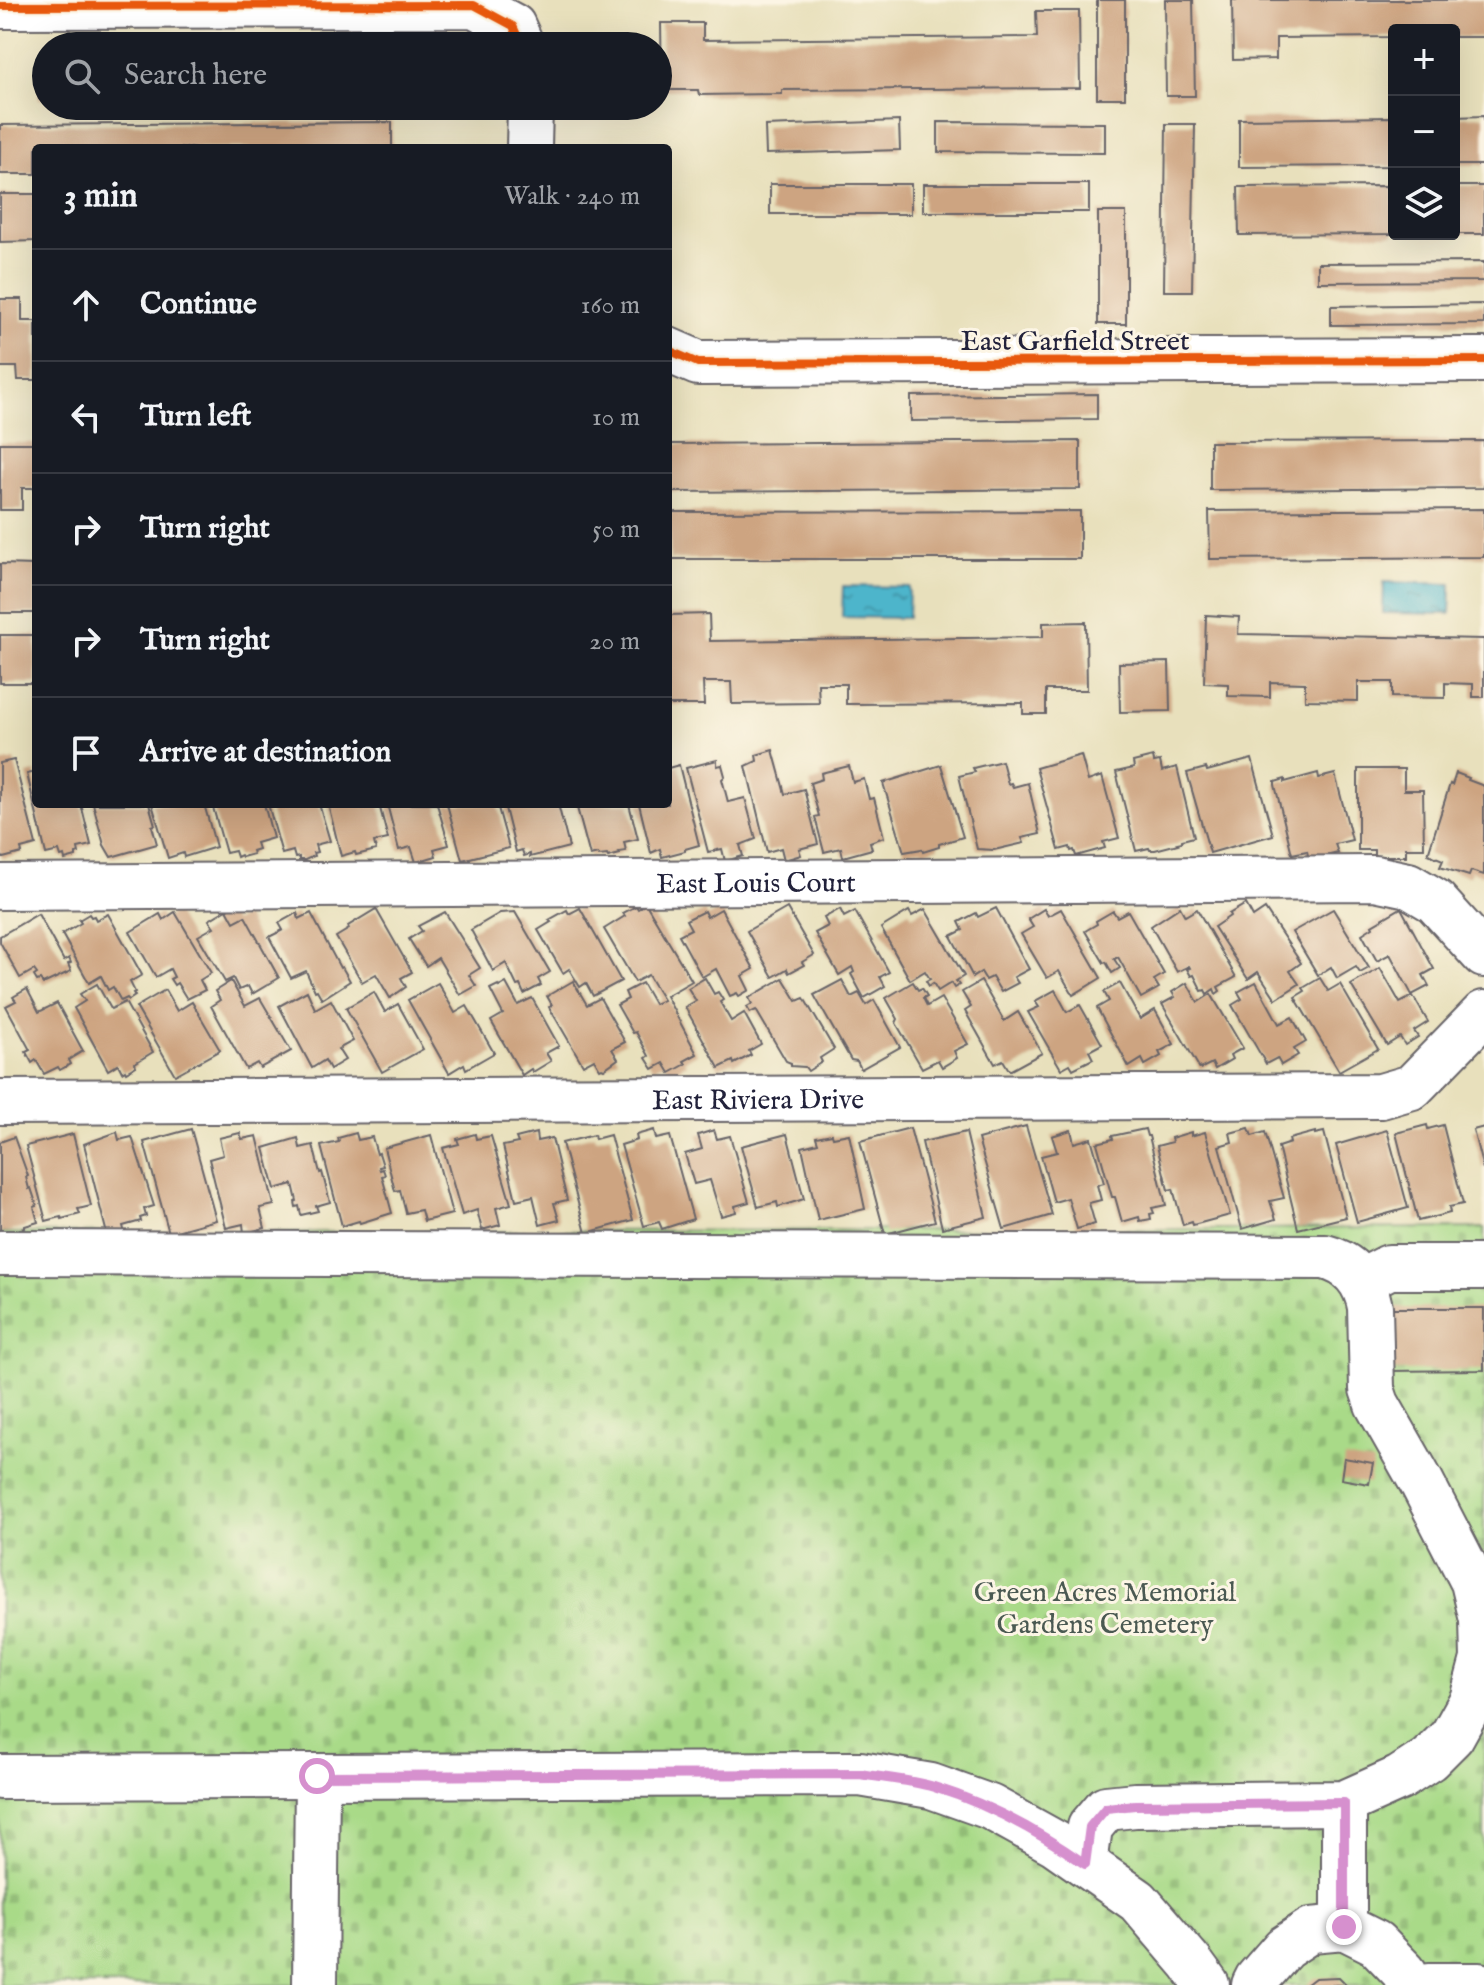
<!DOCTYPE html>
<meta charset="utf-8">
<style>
:root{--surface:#171b24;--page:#242831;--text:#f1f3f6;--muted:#9ea1a6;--line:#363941}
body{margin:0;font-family:"IM FELL English",serif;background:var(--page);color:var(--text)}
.controls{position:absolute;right:24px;top:24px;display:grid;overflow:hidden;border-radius:8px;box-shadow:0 8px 32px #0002}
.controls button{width:72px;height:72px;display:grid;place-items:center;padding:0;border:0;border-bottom:2px solid var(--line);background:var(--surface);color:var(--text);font:40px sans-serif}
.stop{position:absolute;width:24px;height:24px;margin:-18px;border:6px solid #d690ce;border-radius:50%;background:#fff}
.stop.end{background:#d690ce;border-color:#fff;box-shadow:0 2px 8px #0008}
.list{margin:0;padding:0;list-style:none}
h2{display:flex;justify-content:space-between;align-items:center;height:104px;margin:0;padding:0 32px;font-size:34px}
h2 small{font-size:26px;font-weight:400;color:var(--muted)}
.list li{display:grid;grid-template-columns:52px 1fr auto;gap:24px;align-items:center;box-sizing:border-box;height:112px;padding:0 32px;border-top:2px solid var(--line)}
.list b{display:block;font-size:30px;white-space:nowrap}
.list em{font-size:26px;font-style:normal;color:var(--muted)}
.icon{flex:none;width:44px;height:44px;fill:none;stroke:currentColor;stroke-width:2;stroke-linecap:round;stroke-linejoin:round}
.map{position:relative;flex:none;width:1484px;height:1985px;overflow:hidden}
.search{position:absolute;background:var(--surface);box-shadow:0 8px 32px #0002;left:32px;top:32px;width:640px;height:88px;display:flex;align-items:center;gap:20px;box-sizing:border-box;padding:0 28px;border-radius:44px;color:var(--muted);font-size:30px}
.panel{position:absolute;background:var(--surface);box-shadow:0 8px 32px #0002;left:32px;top:144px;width:640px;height:664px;border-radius:8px}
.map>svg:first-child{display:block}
.cemetery{fill:url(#cemetery-stones);stroke:#667e62;stroke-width:2}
.water{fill:url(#water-ripples);stroke:#386c83;stroke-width:2}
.building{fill:#cda481}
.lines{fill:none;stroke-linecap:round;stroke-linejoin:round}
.minor-casing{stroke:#676468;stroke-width:48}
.minor{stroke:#fff;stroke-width:44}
.cycleway-casing{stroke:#fcf5e5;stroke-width:13}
.cycleway{stroke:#e8590c;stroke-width:8}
.route{stroke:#d690ce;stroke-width:10}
.labels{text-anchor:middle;stroke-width:6;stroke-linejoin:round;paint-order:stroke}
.street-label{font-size:28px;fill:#22223b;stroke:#fcf5e5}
.park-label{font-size:28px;fill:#4a5952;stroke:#fcf5e5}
</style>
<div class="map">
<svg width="1484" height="1985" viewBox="0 0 1484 1985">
<defs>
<pattern id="cemetery-stones" width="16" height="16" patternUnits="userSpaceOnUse" patternTransform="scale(2)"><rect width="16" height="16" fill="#a9da88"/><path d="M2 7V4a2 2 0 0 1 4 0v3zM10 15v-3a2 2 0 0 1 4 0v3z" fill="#91bb76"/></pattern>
<pattern id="water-ripples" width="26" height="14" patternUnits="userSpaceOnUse" patternTransform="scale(2)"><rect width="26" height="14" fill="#4db5cb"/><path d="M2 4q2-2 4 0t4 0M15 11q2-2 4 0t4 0" fill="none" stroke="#4093a6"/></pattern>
</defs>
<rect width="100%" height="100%" fill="#fcf5e5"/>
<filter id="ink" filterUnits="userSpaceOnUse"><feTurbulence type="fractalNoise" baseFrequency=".0125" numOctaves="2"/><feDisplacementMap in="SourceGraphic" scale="16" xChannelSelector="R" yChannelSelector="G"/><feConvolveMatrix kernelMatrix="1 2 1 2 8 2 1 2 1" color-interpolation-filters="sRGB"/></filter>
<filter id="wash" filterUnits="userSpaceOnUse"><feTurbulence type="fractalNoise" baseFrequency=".006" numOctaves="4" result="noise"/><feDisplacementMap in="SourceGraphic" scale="32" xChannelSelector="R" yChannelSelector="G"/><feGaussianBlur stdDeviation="1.8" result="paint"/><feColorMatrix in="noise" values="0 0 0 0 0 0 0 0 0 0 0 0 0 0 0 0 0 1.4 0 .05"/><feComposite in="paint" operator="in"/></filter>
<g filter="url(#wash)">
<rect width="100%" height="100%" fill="#e8e0bc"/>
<path class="cemetery" d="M1484,1228V1985H0V1233Z"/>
<g class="water">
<path d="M1384,582L1451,584L1450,614L1383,613Z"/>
<path d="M843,586L909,587L908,618L842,617Z"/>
</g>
<g id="blocks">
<g class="building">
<rect x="1097" y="0" width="28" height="98"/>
<path d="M1165,0H1193L1195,96H1166Z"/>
<path d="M1232,0H1484V37H1454V30H1394V37L1276,38V59L1233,60Z"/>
<path d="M1036,11H1079L1080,88L782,90V94L699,95L698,90H662L661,23H703V40L1037,37Z"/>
<path d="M280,37L370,38V46H280Z"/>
<rect x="39" y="79" width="7" height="20"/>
<path d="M1484,116V165H1454V117Z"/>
<path d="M1394,117V166L1239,167V119Z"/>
<path d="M899,121L900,150L766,154L765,126Z"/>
<path d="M392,122V148H36V174H0V125Z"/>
<path d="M938,122L1105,123V153L938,152Z"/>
<path d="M1166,124H1195L1192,291H1164Z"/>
<rect x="770" y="184" width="141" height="30"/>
<rect x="923" y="184" width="166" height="28"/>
<path d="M1394,186V234L1239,235L1238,187Z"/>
<rect x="1454" y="186" width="30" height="48"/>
<path d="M0,194H36V241L0,242Z"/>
<rect x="1098" y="212" width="28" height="112"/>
<path d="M1484,262V281L1318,282V263Z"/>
<path d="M0,299H22V321H36V380H18L17,367H0Z"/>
<path d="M1484,304V324L1331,325V306Z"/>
<path d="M1097,394V419L911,421V396Z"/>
<path d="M1080,441V489L670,492V444Z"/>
<path d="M1484,441V488L1210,490V442Z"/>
<path d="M0,443H36V488H22V510H0Z"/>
<path d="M1484,509V557L1210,559L1209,511Z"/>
<path d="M1080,511V559H670V512Z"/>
<path d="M0,564L36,565V613H0Z"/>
<path d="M709,614L710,641L1043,637V623L1086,622L1087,690H1046V714H1023V703L846,704V684H818L819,703L732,704L731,682H703L704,705H668V615Z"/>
<path d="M1206,615L1239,617L1238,634L1484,639V697H1473V684L1445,683V698L1392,697V682H1358V701L1305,700V683L1270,682V697L1228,696V684L1204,683Z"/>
<rect x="0" y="635" width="36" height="48"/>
<path d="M1169,662L1170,711L1120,712L1119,663Z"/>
<path d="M773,750L785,794L804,789L818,844L799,849L801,855L784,860L781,848L767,852L746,766L757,761L756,755Z"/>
<path d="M1081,755L1088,781L1102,776L1119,838L1103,842L1105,848L1076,856L1074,850L1071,851L1070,847L1059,850L1036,768Z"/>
<path d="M1153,757L1154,762L1160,761L1162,771L1177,767L1194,837L1182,840V842L1177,843L1178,844L1155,850H1150L1149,848L1136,851L1116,772L1134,768L1133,762Z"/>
<path d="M1252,759L1273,835L1210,853L1187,773L1206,768L1207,771Z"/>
<path d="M14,760L36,845L21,849L22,853L3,858L0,853V763Z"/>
<path d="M717,760V766L722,765L725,776L722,779L728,802L745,798L756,839L740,845L743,856L725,861L722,849L708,852L686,768Z"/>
<path d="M1002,761L1008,784L1011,783L1013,787L1028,783L1040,834L1022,838L1024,843L994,850L977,849L959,776L975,772L973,768Z"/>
<path d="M679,765L699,845L685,849V851L662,857L660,849L651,853L639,804H668V768Z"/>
<path d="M941,765L963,837L939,844V847L923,852L922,849L904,852L883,783Z"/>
<path d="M849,766L853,782L864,779L869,799L874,798L884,837L870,842L872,849L843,857L841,848L824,852L815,817L819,816L810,783L822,779L821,773Z"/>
<path d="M1358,769H1404V790H1423L1424,848H1406V856H1374V850H1358Z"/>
<path d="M36,772V804H81L91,845L78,848L79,853L76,854V857L65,860L64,856L61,857L59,851L46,854L27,774Z"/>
<path d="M1318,773L1319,778L1335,774L1352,840L1335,844L1338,853L1309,860L1307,851L1292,854L1275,785V782L1285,779V782Z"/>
<path d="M1456,773L1469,778L1468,780L1484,786V875L1471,871L1469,876L1440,867L1443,860L1428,854L1450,784L1452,785Z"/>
<path d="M93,804H149L155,825L152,826L157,844L111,857L104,845Z"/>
<path d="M152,804H204L216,847L184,857L183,853L168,858Z"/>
<path d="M212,804H264L273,838L256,843L258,849L252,851L253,854L242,857L241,855L237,857L235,851L226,853Z"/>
<path d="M268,804H319L330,841L315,845L317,852L313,853L314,856L305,860H299V857L295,858L293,851L282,854Z"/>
<path d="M328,804H379L388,839L374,842L376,850L356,855L355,852L341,856Z"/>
<path d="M387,804H437L449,845L434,849L436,856L416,862L411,847L399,850Z"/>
<path d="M447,804H497L509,848L462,860Z"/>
<path d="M504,804H558L569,847L530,857V854L524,856L522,850L516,852Z"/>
<path d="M576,804H629L638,839L624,842L626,851L619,852L620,854L608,857L607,855L599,856L598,854L590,856Z"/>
<path d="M646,904L692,981L666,996L697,1054L684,1061L686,1064L670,1073L664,1063L653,1069L646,1058L649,1056L636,1032L633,1033L617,1005L628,999L625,992L642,983L654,1004L663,1000L648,975L635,982L604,929L625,916L623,913L636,906L638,909Z"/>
<path d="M1246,904L1253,917L1265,909L1301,963L1290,971L1299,984L1276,999L1258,972L1248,979L1214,927L1230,916L1229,914Z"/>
<path d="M1180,907L1185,916L1197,909L1236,977L1218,987L1220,991L1216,994L1214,989L1207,994L1205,990L1202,991L1194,975L1191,976L1187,969L1190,968L1189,966L1177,972L1151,926Z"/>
<path d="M580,908L621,981L593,996L586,983L580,987L569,969L563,973L538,930L551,922L549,920L567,910L569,914Z"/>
<path d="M787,908L814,955L802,962L804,965L789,973L787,969L773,977L747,931Z"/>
<path d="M996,908L1029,969L1014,977L1018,983L1001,992L992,977L986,980L981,972L973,977L951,936L963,930L959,922L976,913L978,917Z"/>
<path d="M1401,908L1434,969L1423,975L1429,986L1412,995L1390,954L1377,961L1362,934L1373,927L1372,925Z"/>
<path d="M227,909L234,922L245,916L279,978L252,994L248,986L239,990L233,978L225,982L198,936L214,927L209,920Z"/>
<path d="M376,909L412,972L401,978L406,987L390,998L376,974L362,982L336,937L349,929L348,926Z"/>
<path d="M721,909L754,969L742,976L749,990L739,996L737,993L730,996L716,969L702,977L679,935L691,929L686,920L704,911L707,917Z"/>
<path d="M840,909L844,917L855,911L889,972L880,977L885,986L864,998L851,974L854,972L852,967L839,975L815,933L828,926L824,918Z"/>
<path d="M925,909L964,976L956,981L959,985L954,988L951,983L938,991L933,983L929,986L926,981L930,979L925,971L910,980L881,928L909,911L912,916Z"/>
<path d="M1044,909L1048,916L1061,909L1101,978L1073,995L1059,971L1047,978L1021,934L1033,927L1028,919Z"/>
<path d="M1333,909L1369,968L1360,973L1356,967L1337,978L1331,967L1318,975L1292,932Z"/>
<path d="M1113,911L1117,917L1128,911L1164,974L1154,980L1159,988L1141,998L1118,957L1114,959L1120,968L1112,973L1106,962L1104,963L1085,931L1097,924L1096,921Z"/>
<path d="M175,912L211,973L200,980L205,990L187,999L177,983L174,985L170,979L174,977L170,969L156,977L130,932L160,914L163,920Z"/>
<path d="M445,912L480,968L469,975L476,986L460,995L438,958L426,966L409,939L422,931L418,926Z"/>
<path d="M515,912L550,972L538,979L541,985L524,994L520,985L517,986L506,963L493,971L471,930L500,913Z"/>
<path d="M297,913L299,919L311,913L340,968L342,967L350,981L322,999L317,990L315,991L306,971L291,978L269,937L283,930L279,923Z"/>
<path d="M38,914L64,961L69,958L71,963L68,964L71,971L43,984L40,980L37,981L34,976L37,974L34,970L20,978L0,942V936Z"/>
<path d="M89,914L91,917L94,916L96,920L108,914L142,975L130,982L135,992L133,993L135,996L129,1000L127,998L121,1001L113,987L108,990L101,976L89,983L62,934L81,923L79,920Z"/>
<path d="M1380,968L1400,1003L1413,996L1428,1022L1414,1031L1418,1037L1405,1045L1400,1037L1387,1045L1351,985Z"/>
<path d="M705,978L714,994L718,992L723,1000L720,1002L731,1021L744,1013L761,1044L749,1051L751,1055L734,1064L733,1061L719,1068L685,1007L696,1001L688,988Z"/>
<path d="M783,978L797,1001L804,998L834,1049L820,1058L822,1062L808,1071L805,1067L791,1066V1063L786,1061L756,1010L750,1013L747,1007L752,1004L749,998Z"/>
<path d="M1320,978L1328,991L1340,984L1378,1049L1339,1071L1295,997L1305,991L1303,988Z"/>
<path d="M842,980L851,997L859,993L866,1005L874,1000L900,1047L861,1069L857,1061L851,1060L814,995Z"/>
<path d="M231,981L245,1006L260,998L291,1051L260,1068L257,1063L246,1069L211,1006L220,1000L215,991Z"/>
<path d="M573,981L587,1005L600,998L625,1042L612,1049L618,1059L604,1069L602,1068L600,1069L594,1059L583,1065L549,1007L552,1005L547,996Z"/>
<path d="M981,981L1004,1021L1018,1012L1042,1053L1011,1070H1009L1003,1060L995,1064L965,1011L971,1007L962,992Z"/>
<path d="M913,982L918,990L922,988L927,996L923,998L927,1006L941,998L968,1044L954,1051L957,1058L942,1067L938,1060L922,1068L896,1023L898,1019L886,998Z"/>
<path d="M1256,982L1279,1024L1292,1017L1306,1042L1294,1049L1298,1055L1281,1065L1277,1058L1266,1064L1232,1005L1242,999L1238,992Z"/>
<path d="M438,983L455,1013L467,1006L494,1053L466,1069L464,1064L449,1073L408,1000Z"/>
<path d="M506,983L518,1005L532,998L559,1046L546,1053L551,1061L533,1072L531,1069L522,1075L491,1021L503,1014L490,989L498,985L499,987Z"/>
<path d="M1120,983L1140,1019L1155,1010L1174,1044L1159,1052L1161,1056L1145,1065L1142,1059L1129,1067L1097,1008L1109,1001L1104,992Z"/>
<path d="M1187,983L1198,1002L1211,994L1243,1048L1230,1055L1232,1059L1215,1069L1212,1063L1200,1069L1162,1004L1175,997L1172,992Z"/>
<path d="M97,984L111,1009L125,1002L153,1052L135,1063L136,1066L126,1072L125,1070L122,1072L118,1064L108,1070L74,1008L85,1001L80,994Z"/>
<path d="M27,989L39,1012L57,1003L83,1051L68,1060L70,1064L60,1070L58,1067L44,1074L36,1060L32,1063L26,1052L30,1050L6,1006L16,1001L13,997Z"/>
<path d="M165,990L177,1011L192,1002L220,1050L175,1075L136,1007Z"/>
<path d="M1055,990L1067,1012L1080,1005L1102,1044L1089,1051L1093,1059L1073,1069L1070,1064L1061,1069L1028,1012L1039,1007L1035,1001Z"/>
<path d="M307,991L315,1009L331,1000L353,1041L338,1049L345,1060L330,1069L325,1060L312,1068L279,1006Z"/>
<path d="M374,992L385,1012L398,1004L423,1049L382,1072L346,1008Z"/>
<path d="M1427,1125L1428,1129L1443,1125L1463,1204L1449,1207L1450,1213L1418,1221L1396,1133Z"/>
<path d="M1026,1126L1052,1215L1004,1229L978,1139Z"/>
<path d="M1484,1127V1169H1483L1473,1130Z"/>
<path d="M910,1128L935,1221L885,1234L860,1141Z"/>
<path d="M1249,1128L1252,1136L1265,1132L1284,1198L1270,1201L1276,1219L1242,1229L1219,1146L1232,1142L1230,1133Z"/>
<path d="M191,1129L216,1220L169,1233L144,1142Z"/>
<path d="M1145,1129L1147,1136H1149L1166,1205L1152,1208L1154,1213L1150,1214L1151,1219L1140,1221L1139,1217L1122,1222L1115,1197H1112L1097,1143L1113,1139L1112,1136Z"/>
<path d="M654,1130L656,1139L670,1136L693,1219L662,1229L659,1222L644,1226L621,1145L637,1140L636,1135Z"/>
<path d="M714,1130L717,1139L730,1136L749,1202L735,1206L736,1212L721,1216L710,1180L694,1184L685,1154L702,1149L698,1135Z"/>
<path d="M1071,1130L1074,1143L1091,1138L1104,1183L1097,1185L1101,1200L1089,1203L1095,1224L1077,1229L1068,1198L1054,1202L1041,1156L1057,1152L1052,1136Z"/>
<path d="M1387,1130L1408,1208L1357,1222L1336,1145Z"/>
<path d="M117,1132L119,1140L132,1137L154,1206L144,1209L146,1216L140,1218L141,1221L123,1226L126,1237L108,1238L84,1144Z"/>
<path d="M966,1132L986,1217L942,1228L922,1142Z"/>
<path d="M1191,1132V1136L1205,1132L1230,1215L1193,1225L1192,1222L1183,1225L1173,1189L1168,1190L1157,1146L1172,1142L1171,1138Z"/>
<path d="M1315,1132V1134L1324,1132L1346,1217L1298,1229L1278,1147L1290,1143L1289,1139Z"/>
<path d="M240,1133L242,1139L257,1136L274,1205L260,1208L265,1228L244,1233L243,1224L226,1228L209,1159L223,1155L219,1138Z"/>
<path d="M356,1133L358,1140L372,1137L377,1154L379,1153L383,1166L379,1167L380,1170L383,1169L385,1175L382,1176L392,1213L360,1223L359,1221L342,1226L321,1146L339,1142L338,1138Z"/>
<path d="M536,1133L537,1141L552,1138L567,1200L554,1203L559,1220L540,1225L533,1196L516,1200L503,1146L518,1143L516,1138Z"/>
<path d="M73,1134L91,1206L78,1209L80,1214L62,1219L61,1217L46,1221L26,1146Z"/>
<path d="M475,1134L476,1139L491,1136L511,1204L496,1208L500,1225L482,1230L477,1210L462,1215L443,1148L459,1144L457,1139Z"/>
<path d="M787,1134L804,1199L778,1207L777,1202L758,1207L741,1146Z"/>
<path d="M832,1134L833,1137L849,1134L865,1209L818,1220L802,1147L818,1143L816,1137Z"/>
<path d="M431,1135L452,1214L424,1221L421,1210L406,1213L400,1190L395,1191L384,1148Z"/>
<path d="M594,1135L595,1139L610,1135L633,1220L586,1233L562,1143Z"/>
<path d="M14,1137L28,1176L26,1177L29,1189L31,1188L37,1206L34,1207L38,1222L25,1226V1228L0,1233V1142Z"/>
<path d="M298,1138L300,1148L313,1145L320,1173L322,1172L330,1202L316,1206L318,1211L301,1215L299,1206L296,1207L295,1202L297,1201L293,1184L275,1189L264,1148Z"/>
<path d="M1386,1308H1484V1370L1386,1371Z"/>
<path d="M1344,1458L1373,1463L1369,1484L1341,1479Z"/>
<path d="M1339,1977L1347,1985H1306L1315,1978Z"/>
</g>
</g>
</g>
<g filter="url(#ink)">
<use href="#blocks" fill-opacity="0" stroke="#676468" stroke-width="2"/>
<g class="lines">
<g class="minor-casing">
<g id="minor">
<path d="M0,6L474,5L513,26L522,46"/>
<path d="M529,148L530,106"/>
<path d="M668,350L698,363L1484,360"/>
<path id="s1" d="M0,887L1375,878L1408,885L1435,901L1484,955"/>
<path id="s2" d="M0,1102L1381,1096L1412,1087L1484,1013"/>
<path d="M0,1253L1325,1257C1351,1264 1365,1281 1370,1307L1372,1389L1377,1404L1422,1483L1473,1582L1482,1620L1483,1659L1472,1700L1452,1736L1429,1759L1400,1778L1344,1803L1135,1805L1106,1808L1090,1827L1085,1864"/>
<path d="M1362,1281L1389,1267H1484"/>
<path d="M0,1777L860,1774L931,1786L990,1807L1055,1843L1138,1901L1191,1963L1207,1985"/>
<path d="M1344,1803V1927"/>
<path d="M315,1985L317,1776"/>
<path d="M1254,1985L1257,1979L1284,1948L1311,1930L1344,1927L1376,1943L1405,1973L1408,1985"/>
<path d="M1429,1985H1480"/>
</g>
</g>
<use href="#minor" class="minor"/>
<g class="cycleway-casing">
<g id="cycleway">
<path d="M0,6L474,5L513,26L522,46"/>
<path d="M668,350L698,363L1484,360"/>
</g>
</g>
<use href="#cycleway" class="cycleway"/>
</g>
</g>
<g class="lines" filter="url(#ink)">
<path class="route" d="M317,1776L860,1774C884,1778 911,1780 934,1787C989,1804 1038,1831 1085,1864L1090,1827L1106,1808L1135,1805L1344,1803V1927"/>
</g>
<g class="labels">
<g class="street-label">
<text x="1075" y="350">East Garfield Street</text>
<text dy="10" stroke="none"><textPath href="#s1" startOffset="756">East Louis Court</textPath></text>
<text dy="10" stroke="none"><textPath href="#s2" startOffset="758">East Riviera Drive</textPath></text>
</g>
<g class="park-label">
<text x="1105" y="1601">Green Acres Memorial<tspan x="1105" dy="32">Gardens Cemetery</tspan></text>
</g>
</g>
</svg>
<div class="controls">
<button>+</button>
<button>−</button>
<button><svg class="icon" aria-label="layers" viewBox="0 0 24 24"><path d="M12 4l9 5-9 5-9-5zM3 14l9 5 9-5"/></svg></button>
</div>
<div class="stop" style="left:317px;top:1776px"></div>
<div class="stop end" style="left:1344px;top:1927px"></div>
<div class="search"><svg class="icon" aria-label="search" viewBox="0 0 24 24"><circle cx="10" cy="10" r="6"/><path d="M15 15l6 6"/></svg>Search here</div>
<section class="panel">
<h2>3 min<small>Walk · 240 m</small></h2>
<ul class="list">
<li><svg class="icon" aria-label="ahead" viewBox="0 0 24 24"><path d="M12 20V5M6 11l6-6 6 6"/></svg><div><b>Continue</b></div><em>160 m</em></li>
<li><svg class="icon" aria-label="left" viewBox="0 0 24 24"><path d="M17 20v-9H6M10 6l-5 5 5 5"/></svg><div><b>Turn left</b></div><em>10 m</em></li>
<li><svg class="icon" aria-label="right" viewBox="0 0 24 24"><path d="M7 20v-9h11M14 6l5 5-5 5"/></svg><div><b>Turn right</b></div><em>50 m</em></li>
<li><svg class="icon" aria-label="right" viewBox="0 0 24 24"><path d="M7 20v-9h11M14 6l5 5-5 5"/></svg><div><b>Turn right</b></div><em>20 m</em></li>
<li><svg class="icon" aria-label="arrive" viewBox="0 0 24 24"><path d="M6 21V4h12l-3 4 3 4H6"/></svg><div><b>Arrive at destination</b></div></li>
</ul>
</section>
</div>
